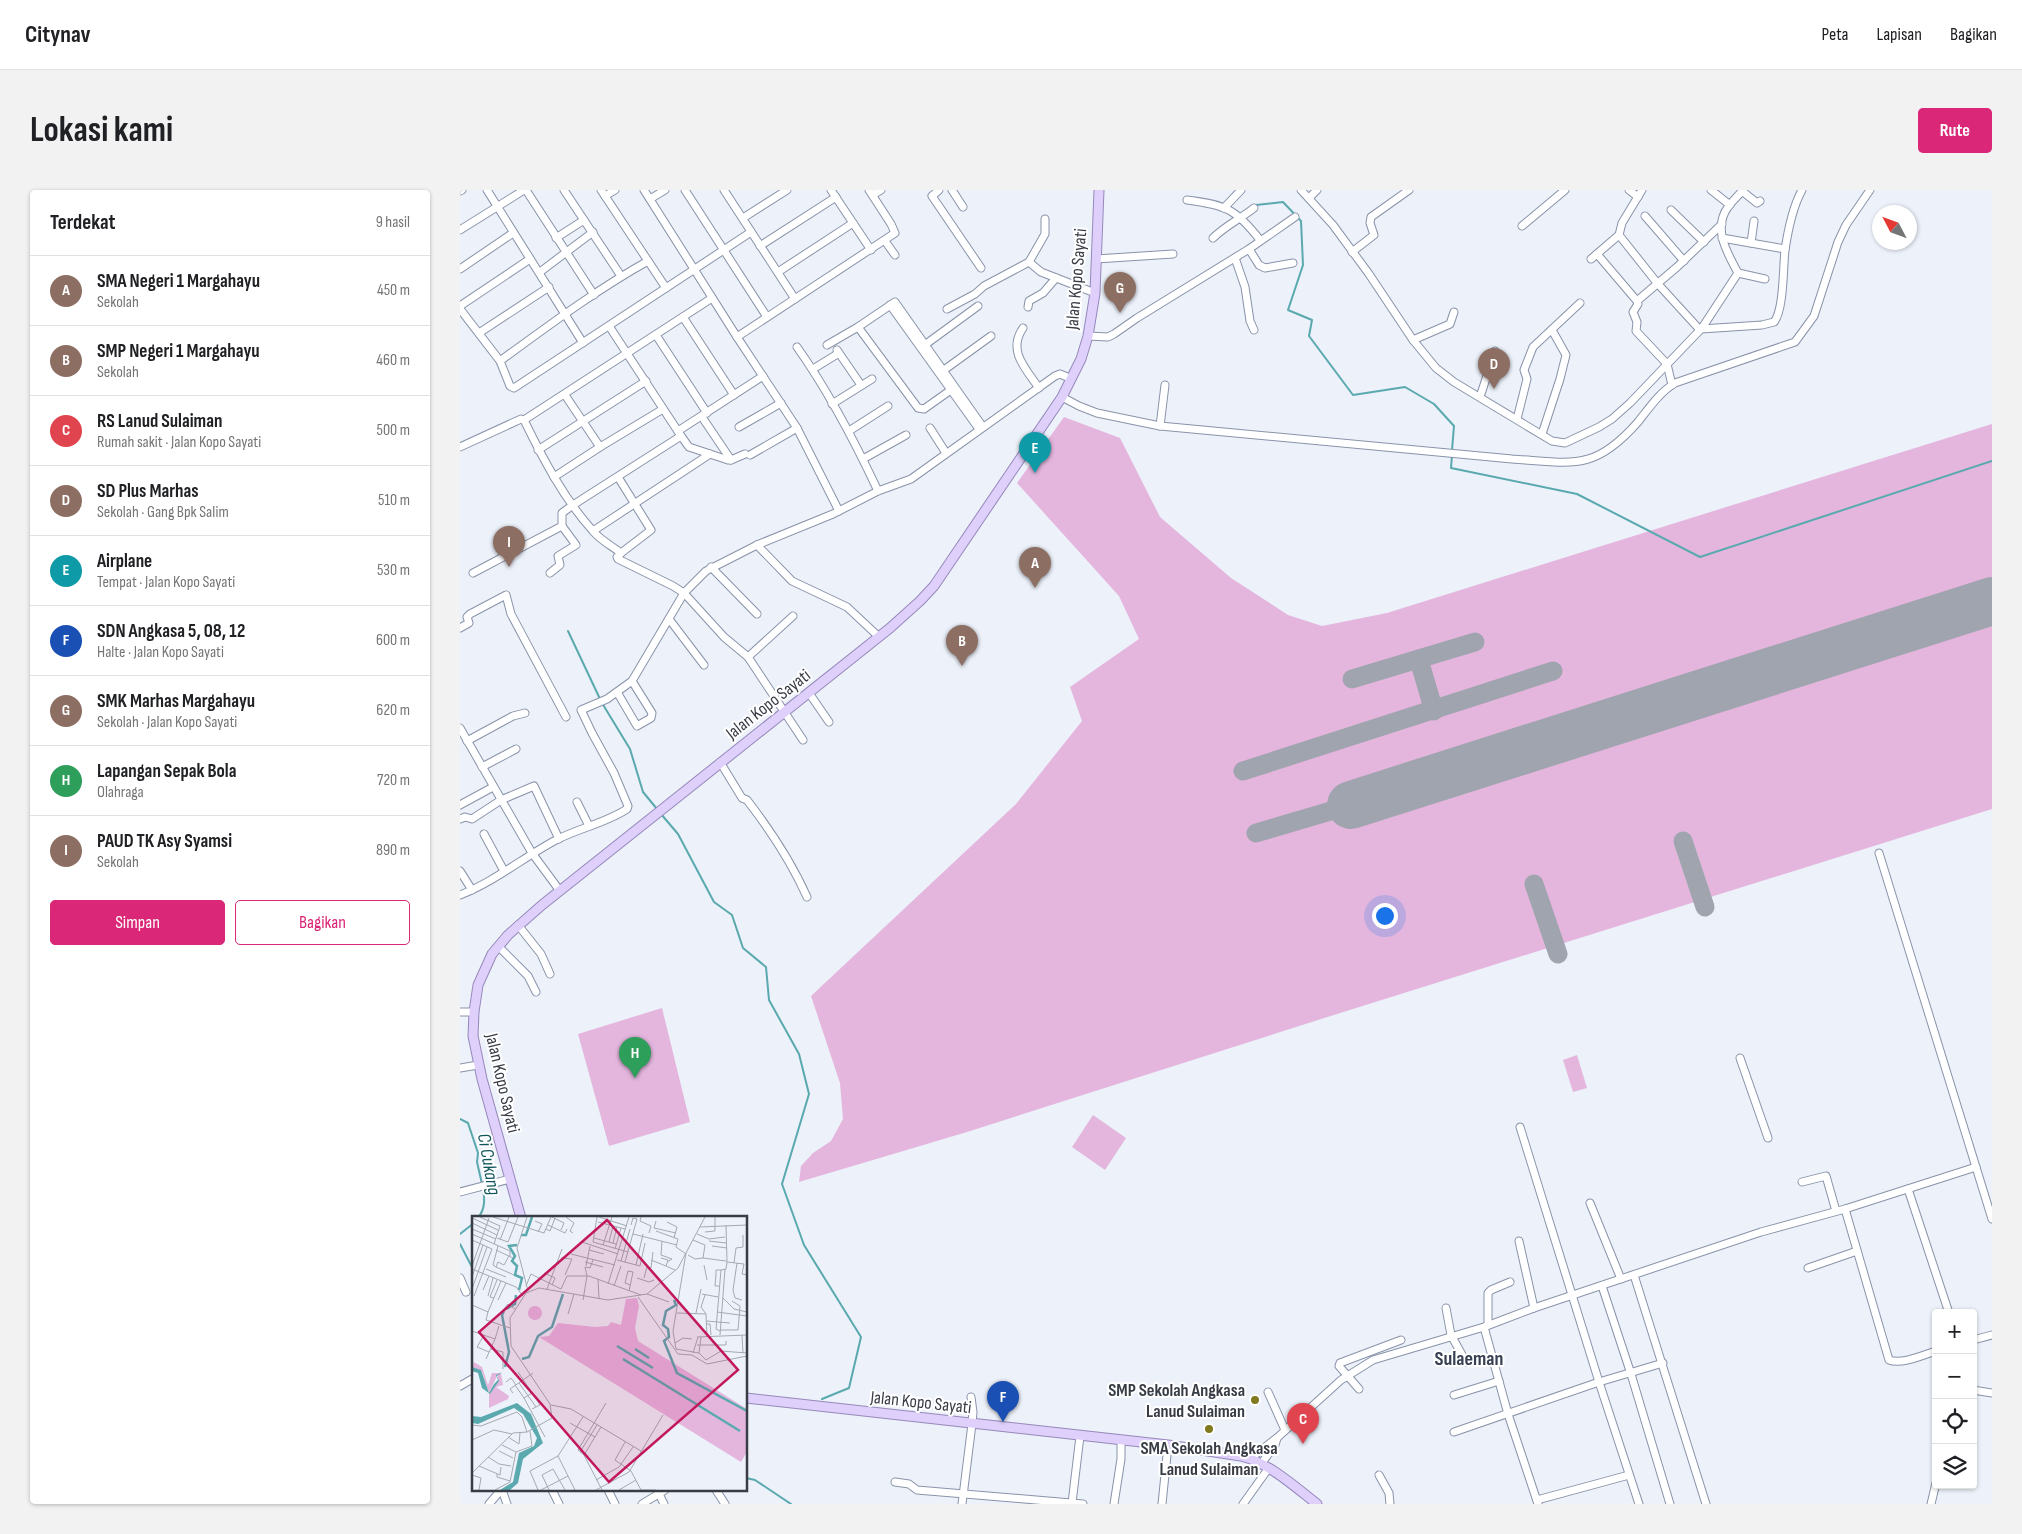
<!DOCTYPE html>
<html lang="id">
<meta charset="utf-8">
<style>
:root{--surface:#fff;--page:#f2f2f2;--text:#202124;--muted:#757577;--line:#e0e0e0;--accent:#db2777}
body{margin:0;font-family:"Sofia Sans Condensed",sans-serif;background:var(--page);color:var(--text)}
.controls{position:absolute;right:15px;bottom:15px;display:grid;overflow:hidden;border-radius:5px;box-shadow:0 1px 4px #0004}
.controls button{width:45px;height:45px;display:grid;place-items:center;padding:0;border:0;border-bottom:1px solid var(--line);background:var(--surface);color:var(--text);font:25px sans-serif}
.compass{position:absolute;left:1412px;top:15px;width:45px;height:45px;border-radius:50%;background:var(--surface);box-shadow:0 1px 4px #0004;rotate:311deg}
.you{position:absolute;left:924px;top:725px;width:18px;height:18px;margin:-12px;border:4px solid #fff;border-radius:50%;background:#1a73e8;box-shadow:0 0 0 8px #1a73e833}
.badge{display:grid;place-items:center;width:32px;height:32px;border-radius:50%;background:var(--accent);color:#fff;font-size:16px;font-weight:700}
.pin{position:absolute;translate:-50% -41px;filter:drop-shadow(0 1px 2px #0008)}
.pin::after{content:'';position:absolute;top:26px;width:18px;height:15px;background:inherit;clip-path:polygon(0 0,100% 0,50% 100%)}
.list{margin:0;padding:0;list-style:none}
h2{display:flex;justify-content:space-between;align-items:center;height:65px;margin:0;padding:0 20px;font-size:21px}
h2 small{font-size:16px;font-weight:400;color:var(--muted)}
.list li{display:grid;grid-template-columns:32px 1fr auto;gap:15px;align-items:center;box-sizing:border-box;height:70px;padding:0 20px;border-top:1px solid var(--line)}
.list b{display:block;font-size:19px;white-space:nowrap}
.list p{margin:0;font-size:16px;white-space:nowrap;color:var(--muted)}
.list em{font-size:16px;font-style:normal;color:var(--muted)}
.actions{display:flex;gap:10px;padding:15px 20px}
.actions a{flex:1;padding:11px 0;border:1px solid var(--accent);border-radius:5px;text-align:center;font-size:18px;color:var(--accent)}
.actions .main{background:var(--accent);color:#fff}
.icon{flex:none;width:28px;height:28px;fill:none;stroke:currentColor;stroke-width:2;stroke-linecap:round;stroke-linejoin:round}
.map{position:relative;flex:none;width:1532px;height:1314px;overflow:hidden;border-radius:5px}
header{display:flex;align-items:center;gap:30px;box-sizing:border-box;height:70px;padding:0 25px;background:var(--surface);border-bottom:1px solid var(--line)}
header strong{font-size:24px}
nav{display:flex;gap:28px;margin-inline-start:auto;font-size:18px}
.intro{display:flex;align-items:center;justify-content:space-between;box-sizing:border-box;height:120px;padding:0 30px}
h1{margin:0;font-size:35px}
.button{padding:12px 22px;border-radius:5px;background:var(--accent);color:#fff;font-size:18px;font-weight:700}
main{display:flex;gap:30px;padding:0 30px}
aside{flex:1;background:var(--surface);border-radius:5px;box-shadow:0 1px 4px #0004}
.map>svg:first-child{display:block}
.green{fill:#e4b6de}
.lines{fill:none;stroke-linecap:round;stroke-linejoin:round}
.stream{stroke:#5aa9ae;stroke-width:2}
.taxiway{stroke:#a0a4ae;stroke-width:19}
.runway{stroke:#a0a4ae;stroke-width:48}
.minor-casing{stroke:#8993a9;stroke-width:9}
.major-casing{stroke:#9688ba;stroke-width:11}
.minor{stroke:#fff;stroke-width:7}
.major{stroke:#ded0fb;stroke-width:9}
.poi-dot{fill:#81791e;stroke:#fff;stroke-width:2}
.labels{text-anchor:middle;stroke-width:4;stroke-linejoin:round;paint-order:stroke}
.street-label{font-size:18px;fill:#383c45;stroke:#fff}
.poi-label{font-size:18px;font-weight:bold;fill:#383c45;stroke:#fff;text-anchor:end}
.water-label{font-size:19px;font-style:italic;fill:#11565b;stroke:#fff}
.quarter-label{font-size:20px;font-weight:bold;fill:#384053;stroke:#fff}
.inset-river{fill:none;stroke:#5aa9ae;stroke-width:2.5}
.inset-road{fill:none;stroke:#a4a9b2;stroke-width:1}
.view{fill:#c2185b;fill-opacity:0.15;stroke:#c2185b;stroke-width:2.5}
.inset-edge{fill:none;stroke:#383c45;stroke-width:2.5}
</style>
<header>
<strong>Citynav</strong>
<nav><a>Peta</a><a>Lapisan</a><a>Bagikan</a></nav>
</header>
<div class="intro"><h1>Lokasi kami</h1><a class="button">Rute</a></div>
<main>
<aside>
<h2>Terdekat<small>9 hasil</small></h2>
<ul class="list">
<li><span class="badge" style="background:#8d6e63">A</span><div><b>SMA Negeri 1 Margahayu</b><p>Sekolah</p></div><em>450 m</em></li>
<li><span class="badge" style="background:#8d6e63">B</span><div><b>SMP Negeri 1 Margahayu</b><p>Sekolah</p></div><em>460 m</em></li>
<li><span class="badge" style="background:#e0444e">C</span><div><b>RS Lanud Sulaiman</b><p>Rumah sakit · Jalan Kopo Sayati</p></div><em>500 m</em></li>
<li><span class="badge" style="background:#8d6e63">D</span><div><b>SD Plus Marhas</b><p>Sekolah · Gang Bpk Salim</p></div><em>510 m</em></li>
<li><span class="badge" style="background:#0f9aa8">E</span><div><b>Airplane</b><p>Tempat · Jalan Kopo Sayati</p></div><em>530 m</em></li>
<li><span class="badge" style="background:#1a4fb4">F</span><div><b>SDN Angkasa 5, 08, 12</b><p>Halte · Jalan Kopo Sayati</p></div><em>600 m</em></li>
<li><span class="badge" style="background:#8d6e63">G</span><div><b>SMK Marhas Margahayu</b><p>Sekolah · Jalan Kopo Sayati</p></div><em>620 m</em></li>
<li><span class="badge" style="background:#2e9e5b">H</span><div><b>Lapangan Sepak Bola</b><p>Olahraga</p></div><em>720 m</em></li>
<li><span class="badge" style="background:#8d6e63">I</span><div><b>PAUD TK Asy Syamsi</b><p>Sekolah</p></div><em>890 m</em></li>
</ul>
<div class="actions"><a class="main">Simpan</a><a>Bagikan</a></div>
</aside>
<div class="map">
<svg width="1532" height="1314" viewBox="0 0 1532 1314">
<rect width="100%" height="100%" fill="#ecf1fa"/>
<g class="green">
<path d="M604,227L660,248L700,327L771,388L828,425L862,436L927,423L1532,234V619L877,824L507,942L339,992L341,976L353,963L371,951L383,929L380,893L351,806L556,614L622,531L610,497L679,449L659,406L557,293Z"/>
<path d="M202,818L230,932L149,956L118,844Z"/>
<path d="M1117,865L1127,898L1113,902L1103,870Z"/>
<path d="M633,925L666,948L645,980L612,957Z"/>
</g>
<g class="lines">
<g class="stream">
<path d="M796,15L823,12L841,31L843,75L828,120L852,130L849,146L893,205L945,197L974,214L994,236L992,260"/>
<path d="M992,265L991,278L1117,304L1240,367L1532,271"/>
<path d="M108,441L140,509"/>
<path d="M142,513L170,559L183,602L197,619"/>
<path d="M201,624L218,644L254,712L272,725L283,758L306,777L309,810L339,864L349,904L322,994L344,1055L401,1147L389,1198L362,1209"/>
<path d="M0,929L8,933L18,963L17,972L22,994"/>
<path d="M18,1028C25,1019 25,1010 23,999"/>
<path d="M0,1044L14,1033"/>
<path d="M0,1054L14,1081"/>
<path d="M286,1288L295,1290L331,1314"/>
</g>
<g class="taxiway">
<path d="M959,470L974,521"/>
<path d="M892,489L1015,452"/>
<path d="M783,581L1093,481"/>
<path d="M796,643L891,615"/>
<path d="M1223,651L1245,717"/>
<path d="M1074,694L1098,764"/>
</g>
<path class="runway" d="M891,615L1532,411"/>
<g class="minor-casing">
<g id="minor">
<path d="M27,0L123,153"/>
<path d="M66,0L134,105"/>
<path d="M104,0L161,86"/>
<path d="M141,0L206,98"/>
<path d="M184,0L277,147L337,238L379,321"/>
<path d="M225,0L307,127"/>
<path d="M264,0L335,109"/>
<path d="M371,0L411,60"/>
<path d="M479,0L472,6L521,78"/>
<path d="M492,0L503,17"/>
<path d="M841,0L873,35L909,84L953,150L976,178L994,192L1092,251L1105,253L1139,237L1152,229L1170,213L1241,139L1302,135L1314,132C1324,120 1323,77 1325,60C1328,40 1332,18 1342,0"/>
<path d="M1169,0L1178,7"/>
<path d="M1251,0L1270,15"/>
<path d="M0,1L2,0"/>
<path d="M1282,1L1297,13L1300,11"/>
<path d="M413,5L421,0"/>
<path d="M145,6L155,0"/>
<path d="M849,8L857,0"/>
<path d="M190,9L205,0"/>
<path d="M727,10C766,15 776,19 800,50"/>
<path d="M764,18L781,0"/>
<path d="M1211,20L1244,52"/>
<path d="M1185,26L1224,71"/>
<path d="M283,28L327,0"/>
<path d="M1062,36L1105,0"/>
<path d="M0,40L64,0"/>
<path d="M1159,45L1198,94L1240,140"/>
<path d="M96,48L124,30"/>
<path d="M753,48C765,36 780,29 794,18"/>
<path d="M1262,48L1325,59"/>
<path d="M425,51L435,65"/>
<path d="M1291,53L1294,31"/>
<path d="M300,56L376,7"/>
<path d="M892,62L914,45L910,33L911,27L949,0"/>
<path d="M1137,64L1177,111"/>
<path d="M775,68L785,97L790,131L794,140"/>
<path d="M636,69L713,64"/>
<path d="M1131,69L1159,45L1162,33L1182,0"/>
<path d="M569,72L581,82L635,103"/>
<path d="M833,73L805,78L799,75L789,59L835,27"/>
<path d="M0,79L53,43"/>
<path d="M80,82L133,42"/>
<path d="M318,82L393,33"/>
<path d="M1278,83L1305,89"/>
<path d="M430,115L519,239"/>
<path d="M0,116L70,69"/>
<path d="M568,117L569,111L583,103L596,88"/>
<path d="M0,119L40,171L50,196L54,198L291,42"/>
<path d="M487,119L515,104L524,96L569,72L585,44V29"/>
<path d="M223,127L274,205"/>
<path d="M563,138C547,161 566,179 579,198"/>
<path d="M1242,138L1278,83C1268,64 1252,39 1268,17C1272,11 1278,6 1283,0"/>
<path d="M19,143L89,97"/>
<path d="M196,145L247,223"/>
<path d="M628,146L648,147L654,144L677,128L789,59"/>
<path d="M277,147L435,43L431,34L409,0"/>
<path d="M953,150L990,134L994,122"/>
<path d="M367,155L398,137"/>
<path d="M337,157C369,202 395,252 418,301"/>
<path d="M462,157L518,116"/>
<path d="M379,163L401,195"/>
<path d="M40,171C88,136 136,100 188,71"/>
<path d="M353,179L379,163L377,160"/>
<path d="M484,180L531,146"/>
<path d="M1212,195L1207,174L1176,141L1177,132L1173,122L1178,114L1177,111L1217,77L1262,34"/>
<path d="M495,197L464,219L458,218L398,137L435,112L523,237"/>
<path d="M602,207L619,216L637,223L700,236L1052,269C1113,273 1134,282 1178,232C1189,218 1200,202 1215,193L1335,152L1354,126L1378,52L1386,35L1410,0"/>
<path d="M1020,207L1035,161"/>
<path d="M372,214L412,189"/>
<path d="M242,227L271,270"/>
<path d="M1057,229L1067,189L1064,180L1073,157L1120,113"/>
<path d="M64,230C83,269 104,309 133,341C140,350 152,356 161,363"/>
<path d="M700,236L705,195"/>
<path d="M279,237L321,213"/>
<path d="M470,238L486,263"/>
<path d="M218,241L303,186"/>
<path d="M389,241L428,216"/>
<path d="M1082,244L1100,189L1106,165L1092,140"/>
<path d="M221,246L229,257L268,270H271L285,264"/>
<path d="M0,257L61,229L64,230L252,108"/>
<path d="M140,257L203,219"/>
<path d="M78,260L186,191"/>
<path d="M290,265L337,238"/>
<path d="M403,269L446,245"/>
<path d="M94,287L140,257L105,205"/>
<path d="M158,287L191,340L161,363L157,367L158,369L213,396L224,403L264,447L288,467L343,550"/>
<path d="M133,341L250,264"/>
<path d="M297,355L332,391L387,417L418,446"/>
<path d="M251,377L297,424"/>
<path d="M13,383L102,336V323L113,315L221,246L149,136"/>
<path d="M90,383L100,375L98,366L116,355L102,336"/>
<path d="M209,429L244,475"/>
<path d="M0,438L9,433L7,427L10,424L46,405L51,424L106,527"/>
<path d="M288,467L333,426"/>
<path d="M157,502L177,536L191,528L192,523L172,491"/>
<path d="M349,503L369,532"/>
<path d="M0,538L72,663L100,701"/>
<path d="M7,551L53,526L65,523"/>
<path d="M260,572L282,608L287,610C311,641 331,671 347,707"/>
<path d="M22,577L56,559"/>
<path d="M117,612L129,636"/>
<path d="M0,615L33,597"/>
<path d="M0,629L5,627L12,629L41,610L74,596L99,649"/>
<path d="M24,644L44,681"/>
<path d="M1419,663L1532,1029"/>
<path d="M0,681L12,700"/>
<path d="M0,705C34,692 64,667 96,650C119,638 146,633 167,619L168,616L154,583L132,543L121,520L147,509L172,491L224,403L246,381L297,355L373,324L418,301L451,289L595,186L600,184L612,189"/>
<path d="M58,735L81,764L90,784"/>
<path d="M38,756L68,786L76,802"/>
<path d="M0,822H14"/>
<path d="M1280,868L1308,948"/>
<path d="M0,878L18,875"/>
<path d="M1060,937L1139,1192L1179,1314"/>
<path d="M1342,992L1366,986L1376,1021"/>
<path d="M1448,999L1489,1123"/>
<path d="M0,1002L50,989"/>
<path d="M1130,1013L1161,1089"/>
<path d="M1385,1019L1429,1170C1442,1175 1463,1165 1476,1161"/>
<path d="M1059,1051L1074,1118"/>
<path d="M1348,1078L1397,1061"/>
<path d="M1174,1085L1246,1314"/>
<path d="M0,1088L6,1102"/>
<path d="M1142,1096L1171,1184L1210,1314"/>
<path d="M986,1118L991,1145L1006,1172"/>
<path d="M1028,1135V1103L1031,1100L1050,1092"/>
<path d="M1024,1137L1048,1224L1078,1314"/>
<path d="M1513,1150L1532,1145"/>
<path d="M0,1196L14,1188"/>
<path d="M899,1199L879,1176L880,1173L941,1150"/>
<path d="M1513,1200L1532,1203"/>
<path d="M808,1202L825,1240"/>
<path d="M994,1205L1039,1191"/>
<path d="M994,1242L1139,1192L1203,1173"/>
<path d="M791,1268L818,1247L881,1190L913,1170L1024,1137L1074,1118L1301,1042L1385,1019L1516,977"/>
<path d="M801,1274L815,1255L817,1248"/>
<path d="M919,1285L929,1303L930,1314"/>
<path d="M435,1292L449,1294L457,1300L623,1314"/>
<path d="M42,1300L47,1314"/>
<path d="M92,1300L99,1314"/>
<path d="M148,1300L155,1314"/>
<path d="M256,1300L265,1314"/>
<path d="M199,1304L204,1314"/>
<path d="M1077,1310L1169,1285"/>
<path d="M612,1313L620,1246"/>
<path d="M29,1314L41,1300"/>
<path d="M182,1314L205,1300"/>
<path d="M502,1314L512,1234L513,1222L511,1207"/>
<path d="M654,1314L661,1269V1250"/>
<path d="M702,1314L708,1255"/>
<path d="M783,1314L808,1279"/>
<path d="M1471,1314L1476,1293"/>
</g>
</g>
<g class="major-casing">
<g id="major">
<path d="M61,1028L22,889L13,846L14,822L18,795L32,764L48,745L82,715L430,438L460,411L474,396L602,207L621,169L628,146L635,103L639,0"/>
<path d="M286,1208L708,1255L781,1266C809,1273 834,1296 857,1314"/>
</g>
</g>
<use href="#minor" class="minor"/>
<use href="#major" class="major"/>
</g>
<g class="poi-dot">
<circle cx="795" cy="1210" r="5"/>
<circle cx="749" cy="1239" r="5"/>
</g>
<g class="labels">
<g class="street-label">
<text transform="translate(616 89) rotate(-85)" y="6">Jalan Kopo Sayati</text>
<text transform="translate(308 514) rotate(-38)" y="6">Jalan Kopo Sayati</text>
<text transform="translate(43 893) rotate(77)" y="6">Jalan Kopo Sayati</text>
<text transform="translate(461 1212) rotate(6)" y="6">Jalan Kopo Sayati</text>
</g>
<g class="poi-label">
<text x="785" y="1206">SMP Sekolah Angkasa<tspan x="785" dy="21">Lanud Sulaiman</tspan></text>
<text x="749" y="1264" text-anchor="middle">SMA Sekolah Angkasa<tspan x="749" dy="21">Lanud Sulaiman</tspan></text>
</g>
<g class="water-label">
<text transform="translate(30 974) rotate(80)" y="7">Ci Cukang</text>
</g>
<g class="quarter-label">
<text x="1009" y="1175">Sulaeman</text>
</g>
</g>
<g transform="translate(12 1026)">
<rect width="275" height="275" fill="#ecf1fa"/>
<path d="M165,82L167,90L163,112L166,125L275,193V236L269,246L67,121L77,120L86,107L123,111L136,110L139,106L149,109L154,83ZM56 97a7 7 0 1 1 14 0a7 7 0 1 1-14 0ZM2,146L10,151L16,169L20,157H29L31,169L24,171L37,180L36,183L17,192V178L26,166V158L17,177L10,156L0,151Z" fill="#e4b6de"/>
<path d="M0,151L9,154L17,177L22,168L26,164L24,159L30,156L25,160L27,165L18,178L10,172L6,157L0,155ZM45,187L59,198L71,227L51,243L46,267L38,274H28L41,266L47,237L62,230L65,222L51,198L42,192L6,208L0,207V200L9,201Z" fill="#5aa9ae"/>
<path class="inset-river" d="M49,19H54L60,1M45,29L37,30L43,40L40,45L45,50L43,59L50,62L47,74M202,84L204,89L194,95L191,109L196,113L197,121L192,125L205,157L275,195M34,93L43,88L44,79M32,95L30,99L37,136L33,151M145,130L181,152M163,133L177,142M50,143L57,141L66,120L80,111L91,78M151,143L268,215"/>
<path class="inset-road" d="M8,1L28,10L22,28M21,1L72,17L79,1M55,1L45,32L56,75M80,1L92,7L89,14M94,1L102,7L98,15L101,17M125,1L121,26L156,36M127,1L155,10M169,1L168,5L179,10L177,17M0,2L26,14M63,5L70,8L66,16M184,5L182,12L204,17M126,6L153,13M195,6L205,11L202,22M0,7L25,19M76,9L93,17L95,13M254,9L255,46M228,11L275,9M0,13L24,23M74,13L78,15L83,2M184,15L206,23L204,31L214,38M233,16L243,15V1M0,18L38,35V40M161,18L205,29M225,18L237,23L253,21M25,22L36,26L46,1M122,22L144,28M0,24L20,33L2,80M28,24L37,1M190,25L189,39L200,43L195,46M237,25L254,27M110,26L146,38M137,26L141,10M141,27L145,11M131,29L140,1M26,30L21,49L24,51L26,46L32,49L37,40M240,30L255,32M143,33L149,12M24,34L41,42M117,34L132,38M214,37L201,115L204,133L227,137L234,144L249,135L275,137M99,38L143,49M216,39L223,43L231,42L233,29L221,24M89,42L100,43L93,59M189,42L196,44L194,50L203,54M231,42L254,45M145,44L168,50L173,27M179,44L194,50M149,45L158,13M113,46L131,51M153,46L165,3L161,2L159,9M262,47L264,32L271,31V19M265,47L261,74L263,82L270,84M164,49L171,18M232,49L235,64M0,50L17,2M114,50L118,30M24,51L42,59M179,52L181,36M0,53L44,71L51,80M14,53L34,61M72,57L83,62L80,69M0,61L11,29M165,62L177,66L182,64M172,62L175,51L179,52M126,63L127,83M136,68L157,1M54,70L59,58L89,73L95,60H117L169,79M142,70L149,50M247,70H243L244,58V54H249M0,73L15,31M75,73L90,33M11,74L17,60M157,75L161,56L156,55L153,67L158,69M175,78L197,86M230,78L246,81M16,80L21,62M166,81L206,138L220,139L235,148L275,140M22,82L18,81L25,64M251,82L262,93L275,96M26,84L34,67M111,84L115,60L113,51L118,52L121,44M0,89L16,96L14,104L38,112M16,96L29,65M245,96L275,100M205,97L234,98L229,91L233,79M224,97L229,73M28,98L36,88L43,93M96,98L102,78M234,98L235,120M234,105L258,107M234,108H238L239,119M248,114H266L268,90L260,85M0,115L23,123L27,110M248,115L244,113L249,54L254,53L255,46L272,48L270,58L275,59M12,119L5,131L17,136M248,119L253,53M270,119L271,137M225,121L275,119M203,127L211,122L220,123M225,129H254V125M19,133L31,136V153M221,137L226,121M227,137L229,121M14,143L23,123M46,156L68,189L60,193M34,166L39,162L44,169M47,167L64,191M43,169L52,182L60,177M41,177L38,173L61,157M52,182L73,221M79,189L99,193L169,235M98,207L123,221M0,209L9,210L45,196L50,201L55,216M36,221L47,228L48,217M0,224L22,214L40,218M153,226L143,244L159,255L169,274H184M30,229L44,236M27,235L41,242M108,236L125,209M112,239L129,211M16,241L27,248L39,250M7,250L28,259L29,251M0,257L41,217L55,216L80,202L78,188L39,130L38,102L54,77L67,72L136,84L175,78L206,52L233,1M25,258V261L38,265M0,259L9,262L7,274M124,264L147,251L161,231M23,274L38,266L44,236L60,230L58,215M66,274L58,255L86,240M69,274L96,260M77,274L70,259L81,253L93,274M103,274L86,240L111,201M124,274L157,256L191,199M130,274L112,239L106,234L134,187M147,274L164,264"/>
<path class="view" d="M135,4L266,154L137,266L7,116Z"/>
<rect width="275" height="275" class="inset-edge"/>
</g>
</svg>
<div class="controls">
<button>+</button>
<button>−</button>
<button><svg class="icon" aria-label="locate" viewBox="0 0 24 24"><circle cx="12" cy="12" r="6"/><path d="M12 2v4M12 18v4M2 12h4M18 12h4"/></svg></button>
<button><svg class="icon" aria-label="layers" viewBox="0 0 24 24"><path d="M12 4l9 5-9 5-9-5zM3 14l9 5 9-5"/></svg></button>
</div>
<svg class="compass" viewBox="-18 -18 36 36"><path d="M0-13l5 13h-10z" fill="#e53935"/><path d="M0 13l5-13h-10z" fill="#757577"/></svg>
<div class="you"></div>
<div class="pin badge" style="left:575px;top:398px;background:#8d6e63">A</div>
<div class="pin badge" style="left:502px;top:476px;background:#8d6e63">B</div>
<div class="pin badge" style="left:843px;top:1254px;background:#e0444e">C</div>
<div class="pin badge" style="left:1034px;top:199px;background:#8d6e63">D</div>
<div class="pin badge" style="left:575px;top:283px;background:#0f9aa8">E</div>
<div class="pin badge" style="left:543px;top:1232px;background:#1a4fb4">F</div>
<div class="pin badge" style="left:660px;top:123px;background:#8d6e63">G</div>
<div class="pin badge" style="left:175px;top:888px;background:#2e9e5b">H</div>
<div class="pin badge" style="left:49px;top:377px;background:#8d6e63">I</div>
</div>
</main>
